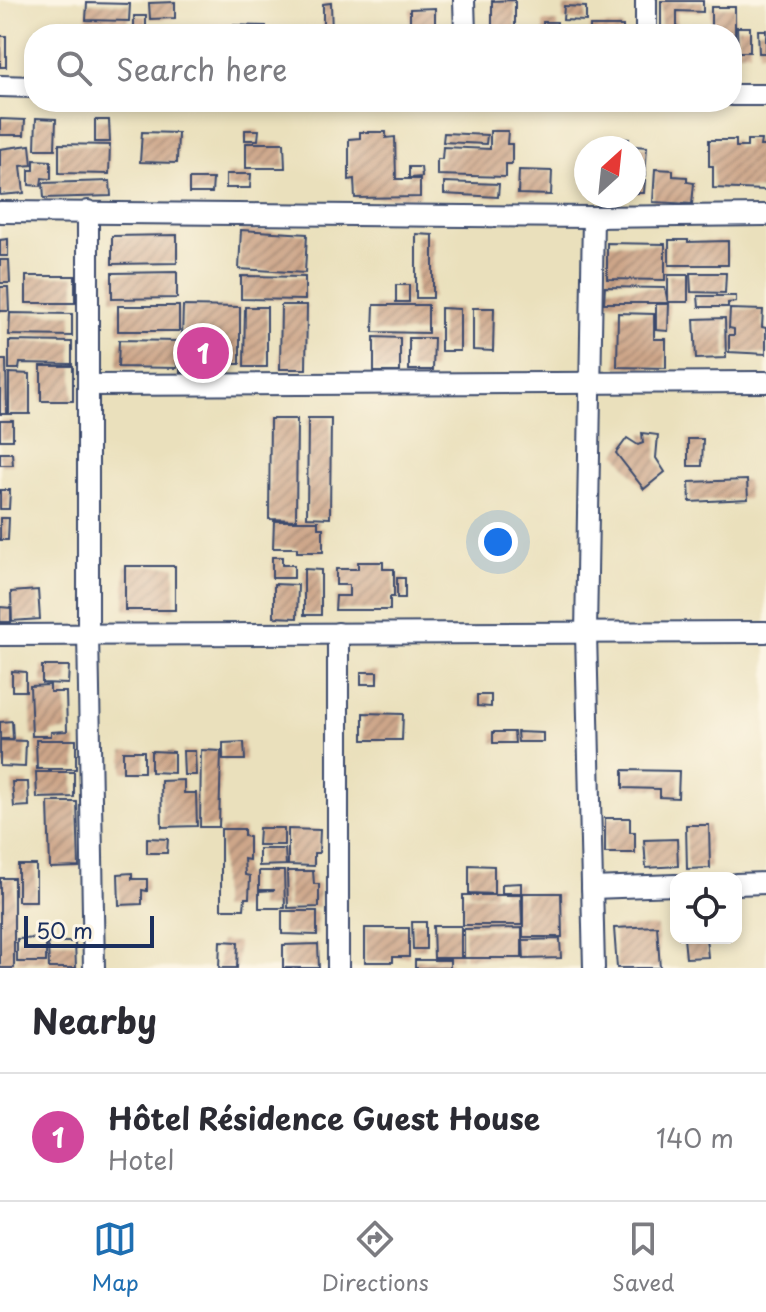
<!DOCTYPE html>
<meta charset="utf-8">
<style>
:root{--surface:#fff;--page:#f2f2f3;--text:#2b2b33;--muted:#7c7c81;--line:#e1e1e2;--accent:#1f6fb2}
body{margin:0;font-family:"Playpen Sans",sans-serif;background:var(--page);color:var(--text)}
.controls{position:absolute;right:24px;bottom:24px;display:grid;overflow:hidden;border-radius:16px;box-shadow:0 4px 12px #0003}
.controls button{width:72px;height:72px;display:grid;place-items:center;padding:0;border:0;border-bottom:2px solid var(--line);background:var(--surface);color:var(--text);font:40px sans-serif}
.compass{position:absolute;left:574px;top:136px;width:72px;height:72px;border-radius:50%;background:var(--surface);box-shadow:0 4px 12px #0003;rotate:27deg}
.scale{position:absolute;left:24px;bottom:20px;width:130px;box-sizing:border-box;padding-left:8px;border:4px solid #1b2f5e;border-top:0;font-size:22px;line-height:28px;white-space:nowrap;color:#1b2f5e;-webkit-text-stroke:6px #fcf5e5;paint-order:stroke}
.you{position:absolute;left:498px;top:542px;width:28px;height:28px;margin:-20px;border:6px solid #fff;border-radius:50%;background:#1a73e8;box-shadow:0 0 0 12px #1a73e833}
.badge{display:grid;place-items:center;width:52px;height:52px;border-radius:50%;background:var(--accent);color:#fff;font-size:26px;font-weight:700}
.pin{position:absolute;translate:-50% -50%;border:4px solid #fff;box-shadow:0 2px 8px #0006}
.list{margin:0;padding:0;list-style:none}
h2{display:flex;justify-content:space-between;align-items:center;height:104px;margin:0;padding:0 32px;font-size:34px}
h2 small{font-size:26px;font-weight:400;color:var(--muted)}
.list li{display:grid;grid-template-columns:52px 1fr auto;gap:24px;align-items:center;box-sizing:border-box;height:128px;padding:0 32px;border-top:2px solid var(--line)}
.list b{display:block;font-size:30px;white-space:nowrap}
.list p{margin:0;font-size:26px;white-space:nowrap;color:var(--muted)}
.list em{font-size:26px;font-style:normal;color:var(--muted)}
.icon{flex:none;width:44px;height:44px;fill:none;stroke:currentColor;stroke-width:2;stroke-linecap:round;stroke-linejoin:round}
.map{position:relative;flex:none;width:766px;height:968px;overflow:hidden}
.search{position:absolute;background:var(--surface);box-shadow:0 4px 12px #0003;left:24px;right:24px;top:24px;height:88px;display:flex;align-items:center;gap:20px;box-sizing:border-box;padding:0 28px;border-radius:32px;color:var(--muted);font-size:30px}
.sheet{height:232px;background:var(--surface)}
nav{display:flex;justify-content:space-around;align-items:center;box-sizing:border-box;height:112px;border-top:2px solid var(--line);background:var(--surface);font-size:22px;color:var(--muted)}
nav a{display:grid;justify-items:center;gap:4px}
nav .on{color:var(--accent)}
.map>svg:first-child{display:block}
.building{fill:url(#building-hatch)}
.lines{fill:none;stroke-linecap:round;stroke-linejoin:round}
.minor-casing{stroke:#3a4a6c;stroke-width:24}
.minor{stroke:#fff;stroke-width:20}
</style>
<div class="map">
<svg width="766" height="968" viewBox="0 0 766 968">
<defs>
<pattern id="building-hatch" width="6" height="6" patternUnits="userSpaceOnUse" patternTransform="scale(2)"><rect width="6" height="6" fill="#cda689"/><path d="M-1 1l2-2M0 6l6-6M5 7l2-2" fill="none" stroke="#a68873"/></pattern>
</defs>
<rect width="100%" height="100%" fill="#fcf5e5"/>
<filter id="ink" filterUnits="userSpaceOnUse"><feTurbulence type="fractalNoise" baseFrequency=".0125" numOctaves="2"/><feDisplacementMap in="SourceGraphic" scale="16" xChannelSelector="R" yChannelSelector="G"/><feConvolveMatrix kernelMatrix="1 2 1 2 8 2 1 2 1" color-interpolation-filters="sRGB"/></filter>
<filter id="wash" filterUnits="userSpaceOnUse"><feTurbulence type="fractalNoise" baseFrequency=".006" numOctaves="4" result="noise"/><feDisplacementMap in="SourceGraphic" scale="32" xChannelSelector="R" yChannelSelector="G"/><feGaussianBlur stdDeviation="1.8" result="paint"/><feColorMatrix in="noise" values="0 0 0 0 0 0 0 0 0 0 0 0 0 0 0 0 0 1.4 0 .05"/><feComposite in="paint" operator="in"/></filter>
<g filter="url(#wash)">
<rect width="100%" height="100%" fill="#eae0bc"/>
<g id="blocks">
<g class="building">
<path d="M515,0V29H492V1Z"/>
<path d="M661,1H703V12L677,11V31L661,30Z"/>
<path d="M175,2V18L150,19L149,3Z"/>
<path d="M87,3L130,4L129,21L86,20Z"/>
<path d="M331,3L332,34H323V4Z"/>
<path d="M564,6L586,7V21L563,20Z"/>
<path d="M711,7H735V75H732V34H711Z"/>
<path d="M435,8V26H443V34H410V9Z"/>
<path d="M134,16H146V33L134,32Z"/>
<rect x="543" y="22" width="14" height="12"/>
<path d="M226,25L266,26V34H226Z"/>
<rect x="590" y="26" width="33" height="8"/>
<path d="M737,27H750V52H738Z"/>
<path d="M758,30H766V53H759Z"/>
<rect x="0" y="36" width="6" height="31"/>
<path d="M36,118L56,119L55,149H35Z"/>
<path d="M0,119L25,120L24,135H0Z"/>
<path d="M95,120H109L110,142H95Z"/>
<path d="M245,130H259L258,140H245Z"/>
<path d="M490,131H508L507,144H512V164H506V177L437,175V159H442L443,147L490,149Z"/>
<path d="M142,132L178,133L177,163L140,162Z"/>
<path d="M360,132H386V138L395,137L396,179H420V197L355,198L354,179L349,180V139L360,138Z"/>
<path d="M444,133L487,135L486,144L443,142Z"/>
<path d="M602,137L629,139L628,148H601Z"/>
<path d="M709,140H736V147H747V140H761L760,146H766V190L713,188V166H709Z"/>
<path d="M246,143H284L285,168H246Z"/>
<path d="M59,144L110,145L109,174L59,173Z"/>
<path d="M30,145L32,165L21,166L24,193L0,195V149Z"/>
<path d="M634,146L647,147L645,176L634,175Z"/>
<path d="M34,160L51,161V179L42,178L41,186L29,185V170H34Z"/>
<path d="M409,167H421L422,177L409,178Z"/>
<path d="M655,169L673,170V176L687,177V182L694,183L692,204L653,202Z"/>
<path d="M519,170L552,171L551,195L518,194Z"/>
<path d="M226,174H251L250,188H226Z"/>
<path d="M189,179H213L212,193H189Z"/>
<path d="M634,179L645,180L644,193H634Z"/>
<path d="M110,181L111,196L44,198L43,183Z"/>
<path d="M444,182L499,184L498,197L444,194Z"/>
<path d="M241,230L307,234L305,273L239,269Z"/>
<path d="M416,234L433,235V298H416Z"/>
<path d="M177,235V263L112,264V236Z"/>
<path d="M8,239V256H0V240Z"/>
<path d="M669,240H688V242L728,241V265H669Z"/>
<path d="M607,243L665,244V280L607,279Z"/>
<path d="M0,260H9L10,283H0Z"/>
<path d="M177,272V298L112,299V273Z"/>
<path d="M690,273H726L725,293L691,292Z"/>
<rect x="668" y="275" width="20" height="27"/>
<rect x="26" y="276" width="49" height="27"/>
<path d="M241,276L305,277V300L241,299Z"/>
<rect x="396" y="285" width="13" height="17"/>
<path d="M0,287H8L9,311H0Z"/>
<path d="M605,287L665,288L668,303H604Z"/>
<path d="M698,296H736V302L728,303V307H699Z"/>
<path d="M656,304H669L668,331L656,330Z"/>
<path d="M281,305H307L306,369H280Z"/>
<path d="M374,305H428V333L373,332Z"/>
<rect x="118" y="306" width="61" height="25"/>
<path d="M183,306L240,307V364H216V338H182Z"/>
<path d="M245,307H267V367H244Z"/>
<path d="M441,308L460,309V351H441Z"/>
<path d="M473,308H494L493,351L473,350Z"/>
<path d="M730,309L763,310L762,327L766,328V354L729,352V335H734V329L729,328Z"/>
<path d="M10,313L72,314V336L9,335Z"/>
<path d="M618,313L654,314V339H666V368L617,367Z"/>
<path d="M725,318L726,358L696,359L694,319Z"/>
<path d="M374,337L400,338V372H374Z"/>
<path d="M409,338H434L433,370H409Z"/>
<path d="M119,340L177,341V368L118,367Z"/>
<path d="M180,340L212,341V373H180Z"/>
<path d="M9,341L72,342V364L20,363L19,369H9Z"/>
<path d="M0,360H6L7,414H0Z"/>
<rect x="41" y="366" width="32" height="35"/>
<path d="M9,373L30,374V414H9Z"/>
<path d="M308,418H331L330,518L307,517Z"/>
<path d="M270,419H297L296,520L269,519Z"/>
<rect x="0" y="421" width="13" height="19"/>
<path d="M642,433L658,435L656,458L665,472L644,489L616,453L627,438L638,445L643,443Z"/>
<path d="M688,439H703L702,466H688Z"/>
<path d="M0,453H12L13,465H0Z"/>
<path d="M747,480L748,499L690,502L689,482Z"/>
<path d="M0,490H10L9,509H0Z"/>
<path d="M0,518H9L8,540H0Z"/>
<path d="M274,521H318V528H323V552H297V548H273Z"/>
<path d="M272,557H282V565H294V578H272Z"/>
<path d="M358,562H383V569H394V597H390V610H335L336,596H349V585H336V569H358Z"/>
<rect x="125" y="566" width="50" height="44"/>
<path d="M304,569L321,570V615H304Z"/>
<rect x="397" y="578" width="8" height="20"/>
<path d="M274,584L298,585L297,618L274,617Z"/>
<path d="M38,590L40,619L12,621L11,592Z"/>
<path d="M0,607L11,608V622H0Z"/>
<path d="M42,666H69L68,684L42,683Z"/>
<path d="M12,671L26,672V691H12Z"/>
<rect x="361" y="672" width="16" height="12"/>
<path d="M50,685V692H66L67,731L51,732V736H32L30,686Z"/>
<path d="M477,695H491V707L477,706Z"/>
<path d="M363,713L403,714L402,740H363Z"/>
<path d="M12,721L13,739H0V722Z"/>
<path d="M493,732H514L515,743H493Z"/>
<path d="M517,732L543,733V742H518Z"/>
<path d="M0,740L26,741L25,767L0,766Z"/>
<path d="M36,740H76V769H37Z"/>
<path d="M244,742L245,760H223V743Z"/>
<path d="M201,750L221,751L219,827H200Z"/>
<rect x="123" y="751" width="21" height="21"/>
<path d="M151,751L174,752V773L151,772Z"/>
<path d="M183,751H195L196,775H184Z"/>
<path d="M623,770L679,771L678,798L660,797V789L623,788Z"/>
<path d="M36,772H74V797L37,798Z"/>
<path d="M184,780V793H196L197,826L162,827L161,781Z"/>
<path d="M12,782H28L29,806L14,807Z"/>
<path d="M48,802H77L79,867L50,868Z"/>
<path d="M605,818H630V832H635V853H605Z"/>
<path d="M686,825H709L710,868L687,869Z"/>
<path d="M259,828H284V845H258Z"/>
<path d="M221,829H244V836L249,837V860L244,859L245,875L250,876L249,898H245L244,909H221Z"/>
<path d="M288,829L320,830L319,853H314V866L288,865Z"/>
<path d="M147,838L168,839L167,853H147Z"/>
<path d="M677,839L678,866L646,868L644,840Z"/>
<path d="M259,849H285L286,865L259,866Z"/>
<rect x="18" y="865" width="18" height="36"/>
<path d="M469,865L494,866V894L469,893Z"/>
<path d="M259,871H284L285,908H259V891L275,890H259Z"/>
<path d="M287,871H313L314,884H319V907L288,908Z"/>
<path d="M132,873V879H147V891L142,890V904L119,905L118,874Z"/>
<rect x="0" y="878" width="14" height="90"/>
<path d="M521,883V893H502V884Z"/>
<path d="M523,893H561L562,937H523Z"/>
<path d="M463,895H521L522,925H463Z"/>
<path d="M282,911H317V935L282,934Z"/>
<path d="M412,922H426V949H413Z"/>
<path d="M433,926H461V958H434Z"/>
<path d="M657,926L660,968H617L614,928Z"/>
<path d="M365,928H409V957H393V962H365Z"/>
<path d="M522,928V958H464V929Z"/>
<path d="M46,938V962H17V939Z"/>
<path d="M684,938H706L708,957L686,958Z"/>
<path d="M560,939L561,958L524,959L523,940Z"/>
<path d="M220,941L238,942L237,968H219Z"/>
<path d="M48,942H75L76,968H49Z"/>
<path d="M318,944L319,968H283V945Z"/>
<rect x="415" y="960" width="35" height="8"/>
</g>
</g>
</g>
<g filter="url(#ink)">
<use href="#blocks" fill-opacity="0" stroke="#3a4a6c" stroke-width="2"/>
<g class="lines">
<g class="minor-casing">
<g id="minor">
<path d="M464,0L465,34"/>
<path d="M646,34V0"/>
<path d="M0,86L34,87"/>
<path d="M732,95H766"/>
<path d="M88,211V633L94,968"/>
<path d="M0,212L593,217L766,215"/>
<path d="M593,217L586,633L594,968"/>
<path d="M89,385L766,382"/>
<path d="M0,635L766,632"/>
<path d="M736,884L766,883"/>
<path d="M592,888L676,885"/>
<path d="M338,968V633"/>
</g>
</g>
<use href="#minor" class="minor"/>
</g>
</g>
</svg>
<div class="controls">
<button><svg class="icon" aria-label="locate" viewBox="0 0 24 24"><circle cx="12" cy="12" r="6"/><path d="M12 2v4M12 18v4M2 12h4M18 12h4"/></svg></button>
</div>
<svg class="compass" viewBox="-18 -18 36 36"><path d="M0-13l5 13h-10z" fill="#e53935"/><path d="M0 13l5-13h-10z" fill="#7c7c81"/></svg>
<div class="scale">50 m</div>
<div class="you"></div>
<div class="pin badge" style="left:203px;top:353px;background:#d1479c">1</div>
<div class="search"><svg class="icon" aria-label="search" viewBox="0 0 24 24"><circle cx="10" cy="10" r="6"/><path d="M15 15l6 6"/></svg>Search here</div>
</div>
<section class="sheet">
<h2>Nearby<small></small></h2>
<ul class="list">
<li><span class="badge" style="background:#d1479c">1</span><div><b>Hôtel Résidence Guest House</b><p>Hotel</p></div><em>140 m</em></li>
</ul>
</section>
<nav>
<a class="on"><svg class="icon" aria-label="map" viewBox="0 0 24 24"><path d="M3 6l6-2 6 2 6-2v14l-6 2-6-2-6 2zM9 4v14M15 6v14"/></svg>Map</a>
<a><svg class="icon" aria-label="directions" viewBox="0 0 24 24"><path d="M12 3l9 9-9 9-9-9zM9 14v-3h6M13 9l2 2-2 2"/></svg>Directions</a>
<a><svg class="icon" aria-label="saved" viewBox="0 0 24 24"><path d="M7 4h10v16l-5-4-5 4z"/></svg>Saved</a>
</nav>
